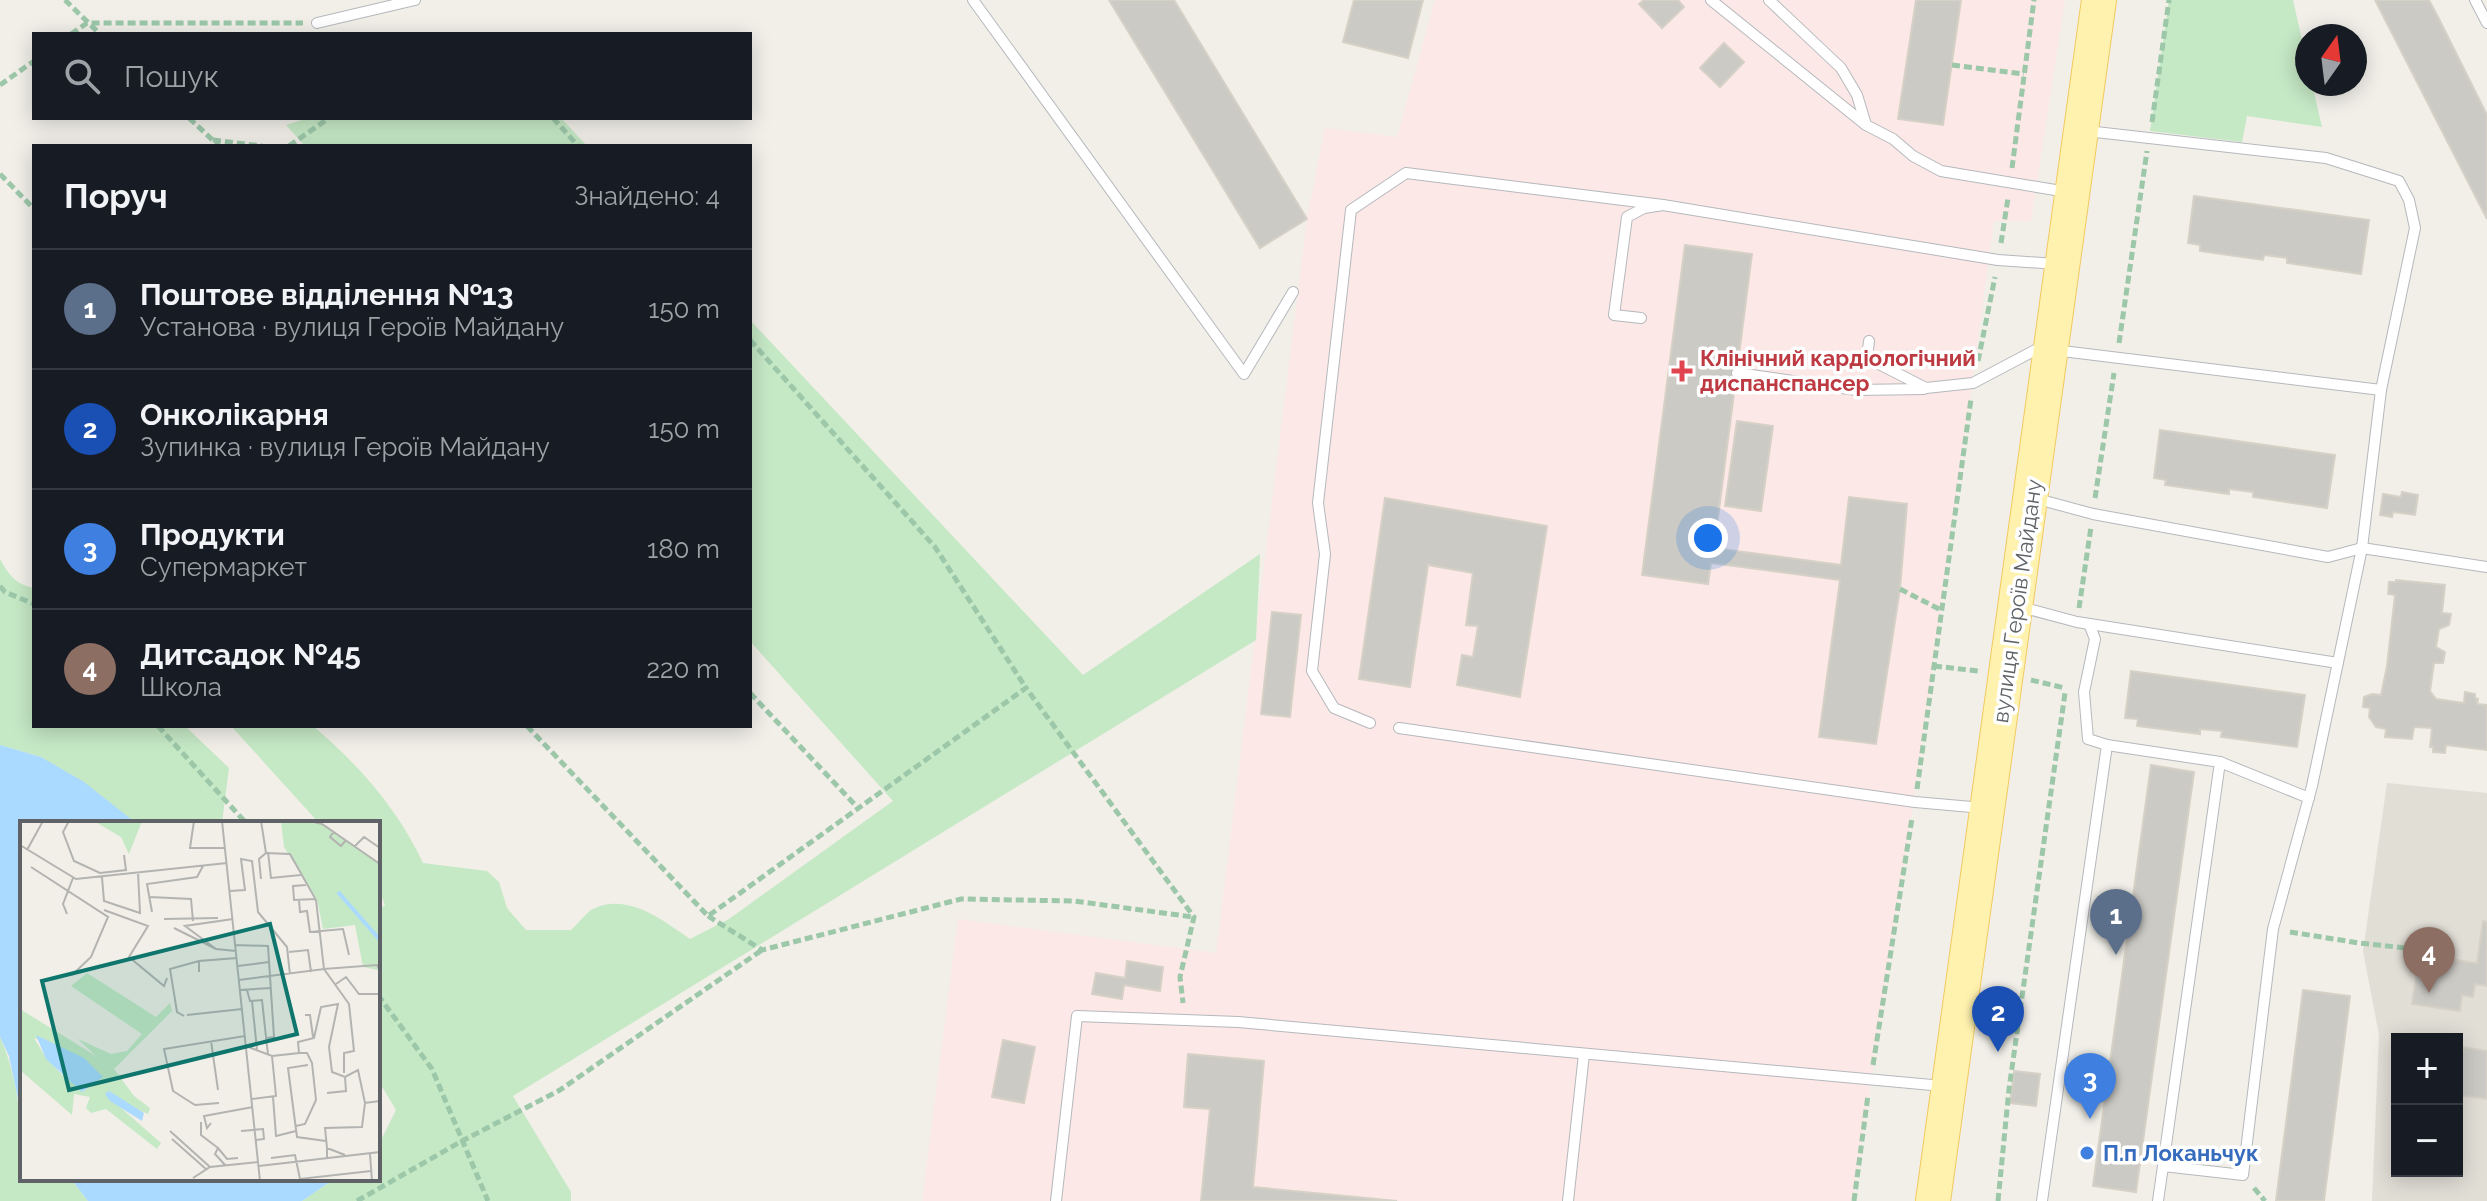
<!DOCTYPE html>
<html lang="uk">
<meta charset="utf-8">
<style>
:root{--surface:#171b24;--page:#20242c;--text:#f1f3f6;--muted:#9ea1a6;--line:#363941;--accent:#0b8043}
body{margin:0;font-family:Raleway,sans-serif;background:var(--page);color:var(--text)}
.controls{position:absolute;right:24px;bottom:24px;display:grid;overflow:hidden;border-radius:0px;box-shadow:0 4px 20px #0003}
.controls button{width:72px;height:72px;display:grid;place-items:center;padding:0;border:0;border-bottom:2px solid var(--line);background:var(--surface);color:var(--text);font:40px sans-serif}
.compass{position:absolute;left:2295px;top:24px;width:72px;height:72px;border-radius:50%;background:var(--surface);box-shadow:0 4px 20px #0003;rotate:14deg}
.you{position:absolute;left:1708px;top:538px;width:28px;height:28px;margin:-20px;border:6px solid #fff;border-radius:50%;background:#1a73e8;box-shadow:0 0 0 12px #1a73e833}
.badge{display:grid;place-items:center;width:52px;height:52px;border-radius:50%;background:var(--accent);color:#fff;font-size:26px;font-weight:700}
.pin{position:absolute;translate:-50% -66px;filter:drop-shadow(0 2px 4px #0008)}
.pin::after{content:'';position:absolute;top:42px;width:28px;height:24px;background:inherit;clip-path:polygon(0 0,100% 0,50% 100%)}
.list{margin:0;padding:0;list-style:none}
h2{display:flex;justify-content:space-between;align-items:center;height:104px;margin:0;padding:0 32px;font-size:34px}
h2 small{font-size:26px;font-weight:400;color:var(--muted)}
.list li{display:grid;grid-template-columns:52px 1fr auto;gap:24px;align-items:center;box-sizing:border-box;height:120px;padding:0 32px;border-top:2px solid var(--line)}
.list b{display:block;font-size:30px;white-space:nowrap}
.list p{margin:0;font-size:26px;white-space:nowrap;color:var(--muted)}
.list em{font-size:26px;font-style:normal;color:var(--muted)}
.icon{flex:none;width:44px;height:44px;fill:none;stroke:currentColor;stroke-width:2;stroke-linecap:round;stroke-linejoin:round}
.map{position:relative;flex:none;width:2487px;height:1201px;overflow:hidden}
.search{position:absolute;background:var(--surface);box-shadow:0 4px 20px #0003;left:32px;top:32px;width:720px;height:88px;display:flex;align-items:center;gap:20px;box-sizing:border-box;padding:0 28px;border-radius:0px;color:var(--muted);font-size:30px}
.panel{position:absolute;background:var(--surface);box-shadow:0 4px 20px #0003;left:32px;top:144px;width:720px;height:584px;border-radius:0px}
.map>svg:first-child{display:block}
.education{fill:#e1ded6;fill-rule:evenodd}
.medical{fill:#fce8e6}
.green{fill:#c5e8c5}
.water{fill:#aadaff}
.building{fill:#cccac5;stroke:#d6d1c6;stroke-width:2}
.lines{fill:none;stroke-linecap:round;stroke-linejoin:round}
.lane-casing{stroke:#b5b8bc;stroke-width:12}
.primary-casing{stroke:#f2c960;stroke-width:36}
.path{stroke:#9cc7a9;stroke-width:5;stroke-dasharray:8 4;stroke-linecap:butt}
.lane{stroke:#fff;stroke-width:10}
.primary{stroke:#fff2af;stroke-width:34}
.health-dot{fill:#e0444e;stroke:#fff;stroke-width:3}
.shop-dot{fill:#3f7fe0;stroke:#fff;stroke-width:3}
.labels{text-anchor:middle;stroke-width:7;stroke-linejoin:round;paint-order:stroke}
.health-label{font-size:22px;font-weight:bold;fill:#be3a42;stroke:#fff;text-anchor:start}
.street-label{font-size:22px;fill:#5f6368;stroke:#fff}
.shop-label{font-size:22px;font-weight:bold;fill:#366cbe;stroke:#fff;text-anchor:start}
.inset-river{fill:none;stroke:#aadaff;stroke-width:4}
.inset-road{fill:none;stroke:#b3b3b1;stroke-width:2}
.view{fill:#0f766e;fill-opacity:0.15;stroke:#0f766e;stroke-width:4}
.inset-edge{fill:none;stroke:#5f6368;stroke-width:4}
</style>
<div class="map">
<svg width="2487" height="1201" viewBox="0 0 2487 1201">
<rect width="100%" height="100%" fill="#f1efe8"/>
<path class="education" d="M2387,783L2487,793V1201H2372L2379,1035L2363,951ZM2397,1039H2457V1171H2397Z"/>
<path class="medical" d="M1435,0H2065L2031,221H1994L1922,746L1853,1201H922L958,919L1216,953L1307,219L1325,128L1397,137Z"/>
<g class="green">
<path d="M2169,0H2293L2307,62V84H2312L2322,127L2247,116L2242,142L2150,131Z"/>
<path d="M308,118H561L587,146H305L286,125Z"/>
<path d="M750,320L1083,675L1260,554L1256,640L513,1096L571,1192V1201H302L334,1179H378V1146L396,1110L378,1080V910L385,905L378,888V823H319L231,726H313C358,764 398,809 423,863L487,871L499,882L507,908L526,930H571C578,924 587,911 595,908C629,893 664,921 690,939L729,919L893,801L750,641Z"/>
<path d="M0,559C9,575 15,584 34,588V726H185L229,768L222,823H136L84,783L41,757L0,745Z"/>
<path d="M0,1037C20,1082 22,1130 22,1179H71L88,1201H0Z"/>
</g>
<g class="water">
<path d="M0,745L41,757L84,782L136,823H22V1118L9,1056L0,1037Z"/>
<path d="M71,1179H334L302,1201H88Z"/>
</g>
<g class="building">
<path d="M1109,0H1174L1307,219L1260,248Z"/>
<path d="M1354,0H1423L1408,58L1343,42Z"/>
<path d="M1644,0H1678L1684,7L1662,28L1639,4Z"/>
<path d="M1916,0H1961L1943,125L1898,119Z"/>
<path d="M2375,0H2429L2438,17L2487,115V219Z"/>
<path d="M1724,43L1744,62L1720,87L1700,68Z"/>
<path d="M2194,196L2369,220L2361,274L2287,263V258L2264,255L2263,260L2200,251V245L2188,243Z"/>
<path d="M1685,245L1752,254L1714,548L1841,565L1849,497L1907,504L1900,589L1876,744L1819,737L1840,580L1711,563L1708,584L1642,575Z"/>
<path d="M1737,421L1773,426L1761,511L1725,506Z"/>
<path d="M2160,430L2335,455L2327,508L2253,497V492L2229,489V494L2165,485L2166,480L2154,478Z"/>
<path d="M2402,492L2418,495L2415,515L2393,512L2392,517L2380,515L2383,494L2401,497Z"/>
<path d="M1385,498L1547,526L1520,697L1457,685L1462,655L1473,657L1478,626L1466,625L1473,573L1428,565L1410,687L1359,679Z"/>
<path d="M2396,580L2445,585L2442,613L2451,614L2449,625L2439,629L2436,647L2445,652L2443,663H2434L2430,691L2436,699L2464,703L2465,692L2475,694V698L2478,699L2477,704L2487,705V750L2446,745L2445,753L2433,752V747H2430L2432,728L2414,727L2412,739L2385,737L2386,729L2376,727L2369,717L2370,708L2363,707L2364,697L2372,694L2381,695L2387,666L2395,595L2388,594L2389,582H2396Z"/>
<path d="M1272,612L1301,615L1290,717L1261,714Z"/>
<path d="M2131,671L2305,695L2297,747L2221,737L2222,731L2200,729V734L2137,726L2138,719L2125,718Z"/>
<path d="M2151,765L2194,772L2136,1192L2093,1186Z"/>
<path d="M2483,921L2487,922V986L2475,984L2473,997L2462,995L2460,1011L2412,1004L2419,955L2477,963Z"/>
<path d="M1127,961L1163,967L1160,991L1124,985L1122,999L1092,994L1096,973L1125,978Z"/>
<path d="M2303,990L2350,996L2324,1201H2276Z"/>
<path d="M1003,1040L1035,1047L1024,1103L992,1097Z"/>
<path d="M2463,1047L2487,1051V1099L2457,1095Z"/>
<path d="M1188,1054L1264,1061L1253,1187L1397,1201H1201L1210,1109L1184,1107Z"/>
<path d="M2014,1071L2040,1074L2036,1106L2010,1103Z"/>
</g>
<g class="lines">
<g class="lane-casing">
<g id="lane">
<path d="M973,0L1244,374L1293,292"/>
<path d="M1711,0L1866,125L1893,139L1913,156L1941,171L2067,192"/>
<path d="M1769,0L1841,68L1857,95L1866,125"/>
<path d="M2475,0L2487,23"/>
<path d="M317,23L415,0"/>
<path d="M2087,131L2326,158L2399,181L2409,200L2415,228L2381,390L2362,548L2312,786L2273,929L2243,1175L2163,1166L2158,1201"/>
<path d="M1641,318L1614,315L1627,217L1644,208L1663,205L1998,260L2057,264"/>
<path d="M1869,341L1867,358L1926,388L1973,383L2043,346"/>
<path d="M2054,350L2381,390"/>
<path d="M1737,373L1856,390L1924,389"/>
<path d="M2034,498L2093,514L2328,557L2362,548L2487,567"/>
<path d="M2021,607L2077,622L2338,663"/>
<path d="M2089,624L2095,639L2084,692L2088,739L2107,745L2220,762L2163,1166"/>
<path d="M1370,723L1334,708L1312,671L1325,554L1318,503L1351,210L1406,173L1663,205"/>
<path d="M1399,728L1915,802L1983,808"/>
<path d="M2220,762L2309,798"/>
<path d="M1056,1201L1077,1016L1238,1022L1943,1086"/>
<path d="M1568,1201L1584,1054"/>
<path d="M2042,1201L2107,745"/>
</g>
</g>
<g class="primary-casing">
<path id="primary" d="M1933,1201L2099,0"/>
</g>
<g class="path">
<path d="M65,0L100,34"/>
<path d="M71,34L87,23H303"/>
<path d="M1952,65L2024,74"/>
<path d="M0,85L34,61"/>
<path d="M189,118L219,146"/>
<path d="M553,118L578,146"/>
<path d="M2152,122L2169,0"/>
<path d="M213,140L262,146"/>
<path d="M289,146L329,118"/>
<path d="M2012,168L2034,0"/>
<path d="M0,174L34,209"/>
<path d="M2001,243L2008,198"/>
<path d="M750,340L935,547L1026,688"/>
<path d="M2119,343L2147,151"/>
<path d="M1978,361L1995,277"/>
<path d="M2095,498L2114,373"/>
<path d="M0,586L5,592L34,604"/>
<path d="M1900,589L1941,610"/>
<path d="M2079,608L2091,527"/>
<path d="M1934,666L1978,671"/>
<path d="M2031,680L2065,688"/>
<path d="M750,693L858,808"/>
<path d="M158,726L246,823"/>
<path d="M527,726L708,916L1026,688L1194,917L1180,977L1183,1003"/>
<path d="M1917,789L1971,399"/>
<path d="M708,916L762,950L961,899L1074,901L1193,917"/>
<path d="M2290,932L2359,943L2443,952"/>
<path d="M378,995L432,1069L488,1201"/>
<path d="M1873,1065L1912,818"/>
<path d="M2254,1188L2265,1201"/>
<path d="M357,1201L462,1141L560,1090L762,950"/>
<path d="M1854,1201L1868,1095"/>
<path d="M1998,1201L2009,1089L2065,693"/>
</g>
<use href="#lane" class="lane"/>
<use href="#primary" class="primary"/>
</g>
<path class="health-dot" d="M1678 359h8v8h8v8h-8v8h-8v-8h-8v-8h8z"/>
<circle class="shop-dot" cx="2087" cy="1153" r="8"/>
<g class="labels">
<g class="health-label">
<text x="1700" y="366">Клінічний кардіологічний<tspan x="1700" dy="25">диспанспансер</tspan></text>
</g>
<g class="street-label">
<text transform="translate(2017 601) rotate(-82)" y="8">вулиця Героїв Майдану</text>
</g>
<g class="shop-label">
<text x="2103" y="1161">П.п Локаньчук</text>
</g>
</g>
<g transform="translate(20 821)">
<rect width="360" height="360" fill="#f1efe8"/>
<path d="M74,0H122L109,33L101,16ZM261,0L303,3L360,43V159L358,149L343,146L335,104L303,108L297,78L264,26ZM67,152L136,196L150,182L152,190L94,248L114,275L130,287L128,293L85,273L141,322L137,328L86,288L71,292L66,287L70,276L54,273L52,294L0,249V188L76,235L58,218L91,233L107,230L122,213L51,165ZM14,217L43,228L49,261L26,237Z" fill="#c5e8c5" fill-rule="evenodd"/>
<path d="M16,214L64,237L83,256L62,271L26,238ZM89,270L124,292L122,300L90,280L85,273Z" fill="#aadaff"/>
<path class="inset-river" d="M318,71L360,119"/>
<path class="inset-road" d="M49,0L43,11L54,40L80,52L106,49L104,34M174,0L170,27H205M202,0L240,360M241,0L246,32L270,33L296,79L304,148L357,144L360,150M289,0L302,3L360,43M314,10L310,16L321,25L326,19M0,24L56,58L207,42M335,25L344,16L360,27M7,29L23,0M248,31L251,57L281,54M11,46L88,96L71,136L52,154M82,56L84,80L120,92L118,51M241,58L239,38L246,32M286,64L273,65L274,79L295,78M210,70L225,69L221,38L232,40L238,91L267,126L270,154M130,76L171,78L173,100M279,79L280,91L287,90L290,111L323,108L329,134M84,89L128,105L109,136L144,165L147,157M132,91L127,63L177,56L183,45M47,93L43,83L53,57M144,98L198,97M154,107L196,128L216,130M215,124L248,125L254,216L246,217L248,233M196,128L165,105L213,98M269,131L288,129L291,151M218,145L249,141M179,151V140L217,137M219,159L304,148L329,183L334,230L324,232V252M316,163L326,156L339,173H360M220,169L251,167M227,169L230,180L242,179L246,216M232,180L237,229M167,194L222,188M285,194H290L293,216M164,195L157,191L150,148L179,140M191,220L198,269M226,225L252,235L279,232L278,221L294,217L301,186L318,183L309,226L312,251L325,256L338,249L345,282L360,280M288,244L268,247L277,316L306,320M307,272L326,270L325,256M253,276L256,315L276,310M232,278L256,275L252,235M199,282L175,284L153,270L144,228L225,215M181,301V314L198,327L195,333L206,345M191,302L187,307L184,295L233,286M276,305L285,303L296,279L292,242L287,232H279M150,310L190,346M221,310L243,308L244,318L236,319M152,318L187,349M198,327L207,338L218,337M307,327L305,307L342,306L345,282M350,333L352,360M251,337L275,334L280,358L351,350M307,337V327L325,334M239,345L360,331M173,357L190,346L239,341"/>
<path class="view" d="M250,103L277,213L49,269L22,160Z"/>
<rect width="360" height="360" class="inset-edge"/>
</g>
</svg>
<div class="controls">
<button>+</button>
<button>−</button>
</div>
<svg class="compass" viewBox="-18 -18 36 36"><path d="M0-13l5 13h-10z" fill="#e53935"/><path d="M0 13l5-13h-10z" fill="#9ea1a6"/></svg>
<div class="you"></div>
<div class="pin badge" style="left:2116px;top:955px;background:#5c6f8a">1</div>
<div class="pin badge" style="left:1998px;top:1052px;background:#1a4fb4">2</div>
<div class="pin badge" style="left:2090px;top:1119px;background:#3f7fe0">3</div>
<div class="pin badge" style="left:2429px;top:993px;background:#8d6e63">4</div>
<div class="search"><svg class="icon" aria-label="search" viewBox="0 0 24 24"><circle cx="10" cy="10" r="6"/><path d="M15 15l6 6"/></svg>Пошук</div>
<section class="panel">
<h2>Поруч<small>Знайдено: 4</small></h2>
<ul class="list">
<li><span class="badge" style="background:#5c6f8a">1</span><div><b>Поштове відділення №13</b><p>Установа · вулиця Героїв Майдану</p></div><em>150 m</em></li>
<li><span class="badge" style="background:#1a4fb4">2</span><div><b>Онколікарня</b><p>Зупинка · вулиця Героїв Майдану</p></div><em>150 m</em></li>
<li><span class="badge" style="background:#3f7fe0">3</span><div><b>Продукти</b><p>Супермаркет</p></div><em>180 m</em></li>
<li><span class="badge" style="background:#8d6e63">4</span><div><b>Дитсадок №45</b><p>Школа</p></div><em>220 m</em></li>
</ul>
</section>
</div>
